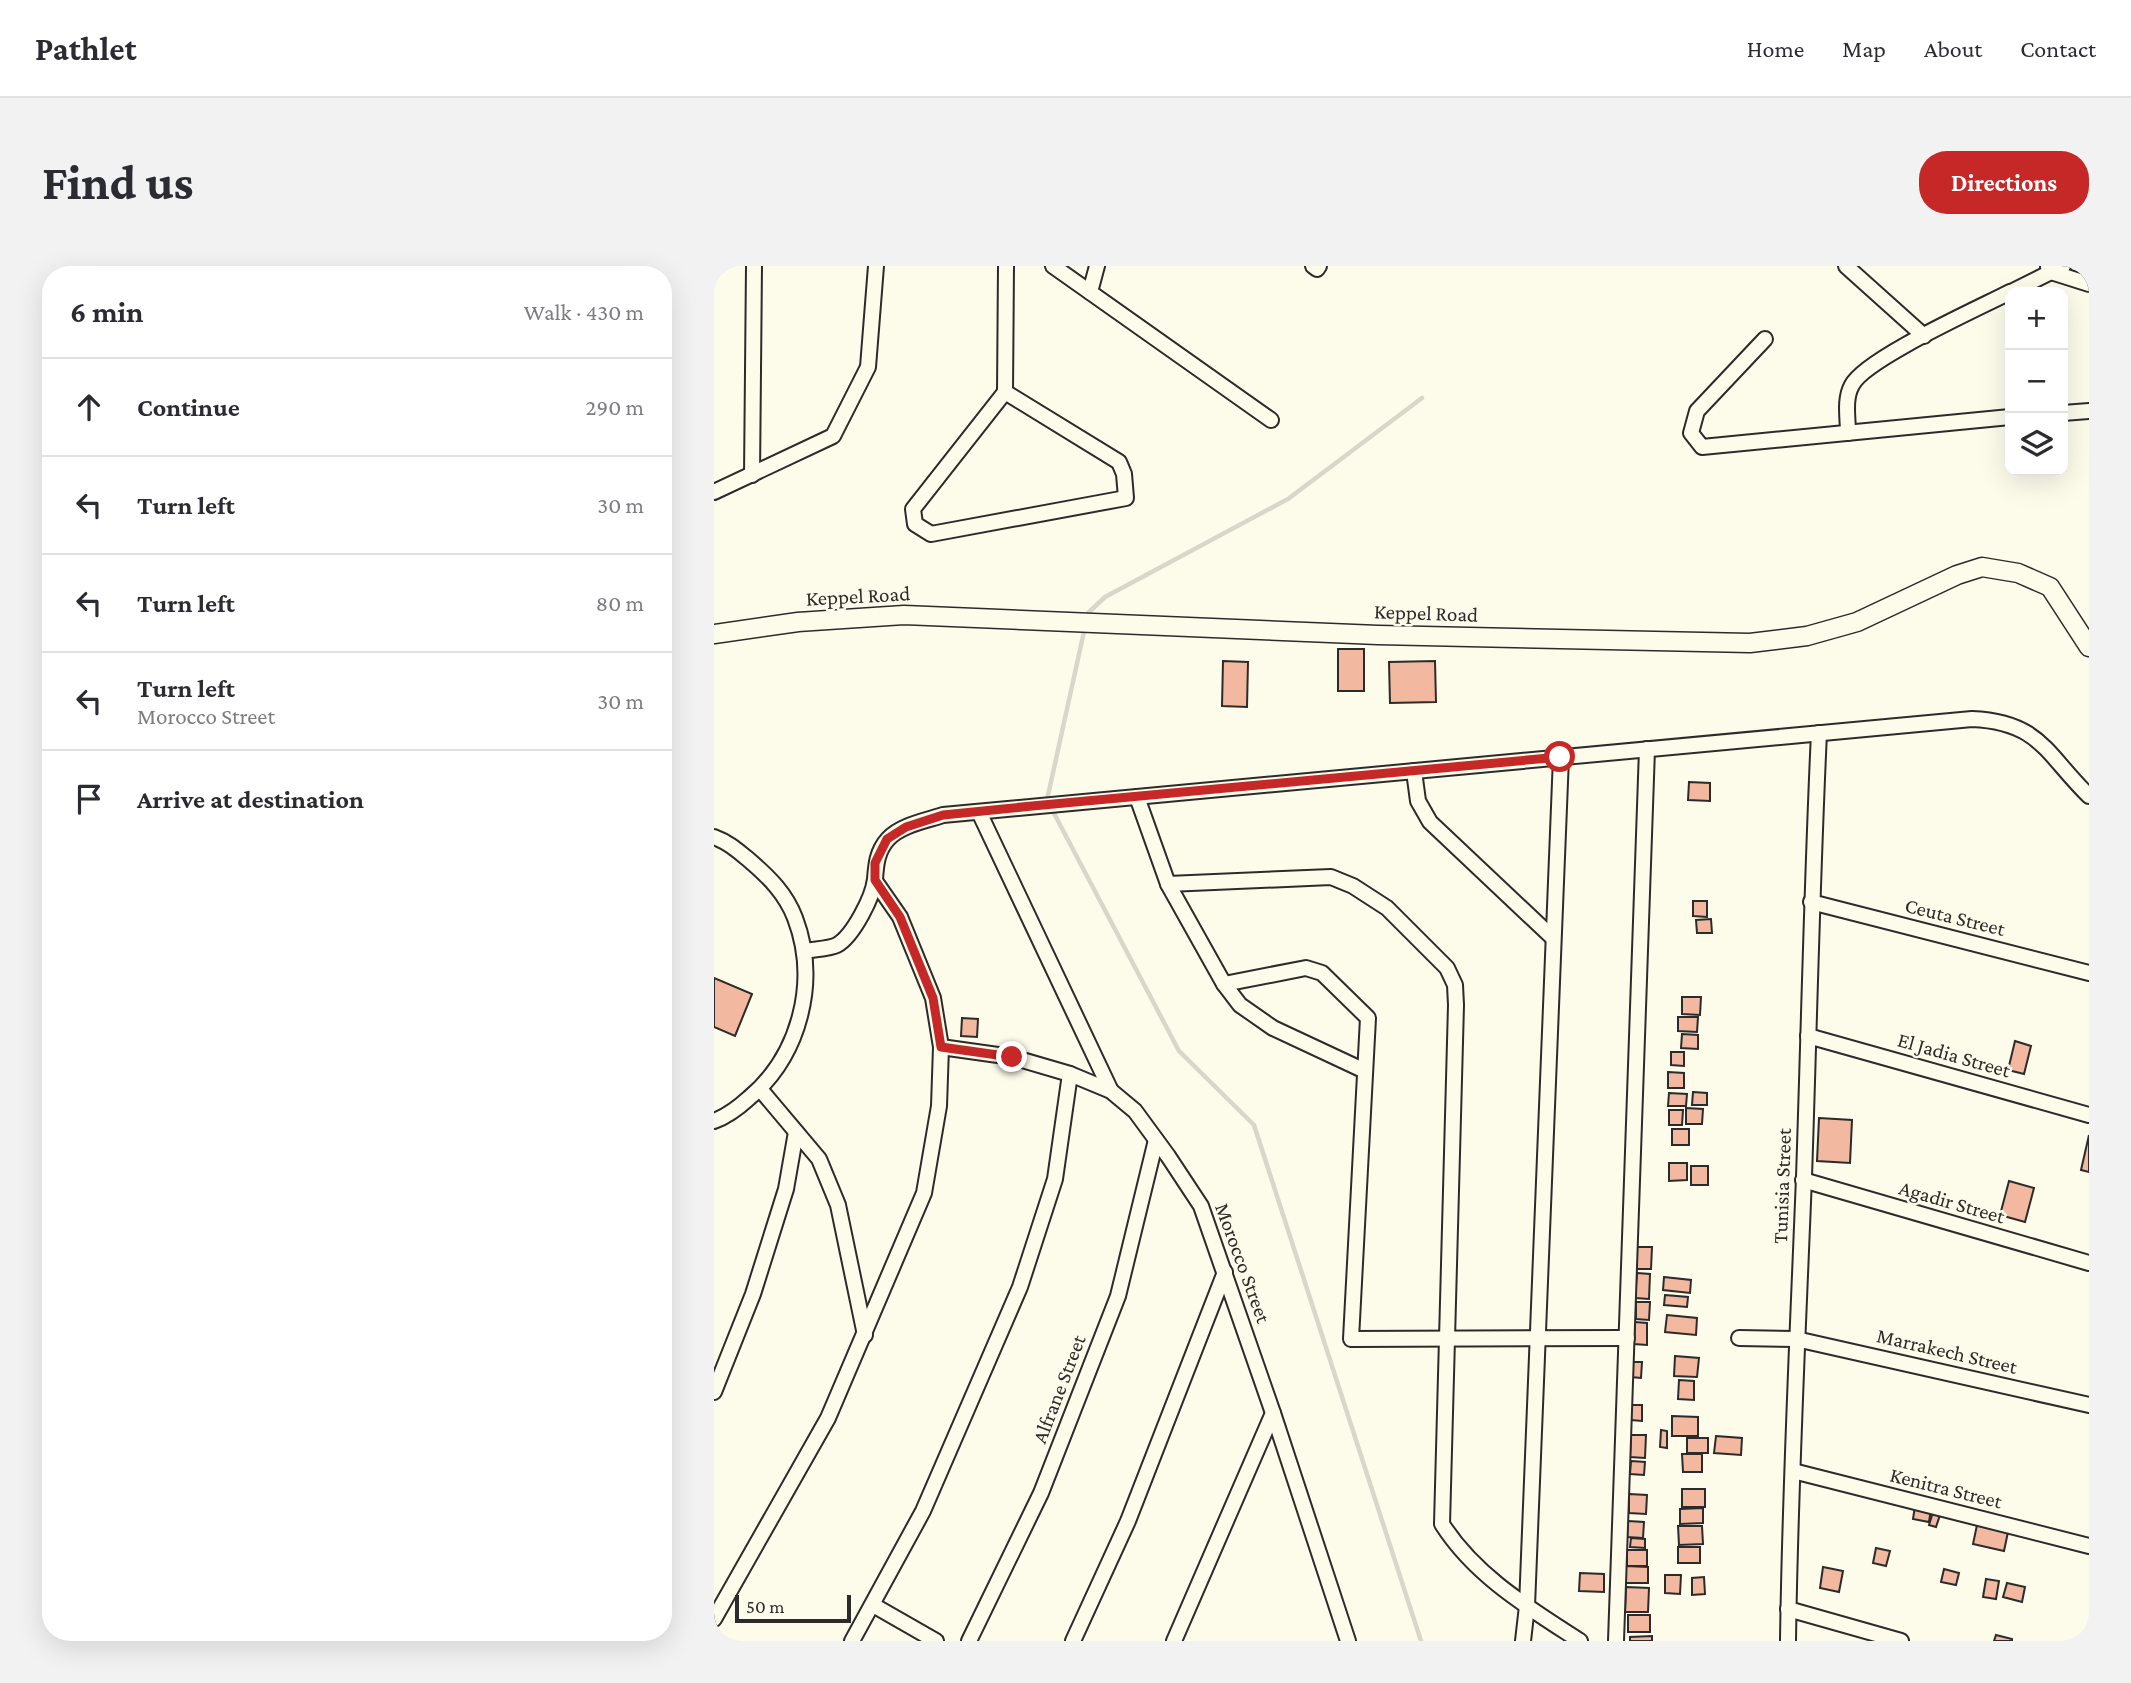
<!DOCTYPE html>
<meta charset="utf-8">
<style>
:root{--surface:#fff;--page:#f2f2f3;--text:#2b2b33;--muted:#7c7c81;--line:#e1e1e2;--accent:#c62828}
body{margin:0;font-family:"Crimson Pro",serif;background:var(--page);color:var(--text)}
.controls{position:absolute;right:21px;top:21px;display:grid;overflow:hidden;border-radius:14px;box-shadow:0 7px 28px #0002}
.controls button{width:63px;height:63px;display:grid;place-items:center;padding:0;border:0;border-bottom:2px solid var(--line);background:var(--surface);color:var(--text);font:35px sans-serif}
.scale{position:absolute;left:21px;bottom:18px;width:116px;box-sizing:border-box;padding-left:7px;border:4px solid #2b2b2b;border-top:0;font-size:19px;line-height:24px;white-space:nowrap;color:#2b2b2b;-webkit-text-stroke:5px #fdfbea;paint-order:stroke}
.stop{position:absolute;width:21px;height:21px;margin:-16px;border:5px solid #c62828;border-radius:50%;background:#fff}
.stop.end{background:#c62828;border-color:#fff;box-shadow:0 2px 7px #0008}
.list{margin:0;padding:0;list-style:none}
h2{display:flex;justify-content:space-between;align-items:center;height:91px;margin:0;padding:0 28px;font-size:30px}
h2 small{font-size:23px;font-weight:400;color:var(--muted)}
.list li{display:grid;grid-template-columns:46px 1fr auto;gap:21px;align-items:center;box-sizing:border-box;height:98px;padding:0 28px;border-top:2px solid var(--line)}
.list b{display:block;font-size:26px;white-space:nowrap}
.list p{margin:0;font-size:23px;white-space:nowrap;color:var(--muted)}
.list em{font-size:23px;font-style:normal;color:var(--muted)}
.icon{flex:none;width:38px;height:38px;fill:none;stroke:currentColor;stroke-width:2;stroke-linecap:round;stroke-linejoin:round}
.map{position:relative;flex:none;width:1375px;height:1375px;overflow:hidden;border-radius:28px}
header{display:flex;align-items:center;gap:42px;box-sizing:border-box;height:98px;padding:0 35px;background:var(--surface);border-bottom:2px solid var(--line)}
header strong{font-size:33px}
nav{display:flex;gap:38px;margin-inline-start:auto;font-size:24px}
.intro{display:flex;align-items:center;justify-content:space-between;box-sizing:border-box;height:168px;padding:0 42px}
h1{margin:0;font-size:49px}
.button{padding:18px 32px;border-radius:28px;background:var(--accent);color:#fff;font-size:24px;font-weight:700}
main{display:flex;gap:42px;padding:0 42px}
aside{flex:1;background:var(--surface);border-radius:28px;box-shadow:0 7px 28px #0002}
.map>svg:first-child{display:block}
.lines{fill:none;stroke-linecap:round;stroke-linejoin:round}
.stream{stroke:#d8d7c9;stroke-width:4.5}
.building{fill:#f2b8a0;stroke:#2b2b2b;stroke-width:2}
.minor-casing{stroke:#2b2b2b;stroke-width:18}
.tertiary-casing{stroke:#2b2b2b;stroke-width:21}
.minor{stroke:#fdfbea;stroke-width:14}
.tertiary{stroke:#fdfbea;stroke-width:18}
.route{stroke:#c62828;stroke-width:9}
.labels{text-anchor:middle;stroke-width:5;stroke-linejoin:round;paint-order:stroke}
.street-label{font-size:21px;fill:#2b2b2b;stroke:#fdfbea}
</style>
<header>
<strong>Pathlet</strong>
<nav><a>Home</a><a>Map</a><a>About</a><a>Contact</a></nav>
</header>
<div class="intro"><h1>Find us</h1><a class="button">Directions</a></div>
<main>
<aside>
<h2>6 min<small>Walk · 430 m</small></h2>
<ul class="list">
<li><svg class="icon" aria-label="ahead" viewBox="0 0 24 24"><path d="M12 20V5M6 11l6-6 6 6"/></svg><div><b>Continue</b></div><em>290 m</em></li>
<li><svg class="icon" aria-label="left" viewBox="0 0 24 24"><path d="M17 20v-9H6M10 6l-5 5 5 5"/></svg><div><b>Turn left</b></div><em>30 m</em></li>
<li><svg class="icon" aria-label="left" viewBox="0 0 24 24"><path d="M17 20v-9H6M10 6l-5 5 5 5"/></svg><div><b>Turn left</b></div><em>80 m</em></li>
<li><svg class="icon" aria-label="left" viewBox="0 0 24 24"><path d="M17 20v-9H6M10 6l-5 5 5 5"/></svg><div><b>Turn left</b><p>Morocco Street</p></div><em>30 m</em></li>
<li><svg class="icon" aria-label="arrive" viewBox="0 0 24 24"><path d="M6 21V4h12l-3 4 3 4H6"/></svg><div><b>Arrive at destination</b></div></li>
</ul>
</aside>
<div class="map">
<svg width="1375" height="1375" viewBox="0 0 1375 1375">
<rect width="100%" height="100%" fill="#fdfbea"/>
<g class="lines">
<g class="stream">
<path d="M373,352L374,347L391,331L574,233L708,132"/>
<path d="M371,361L333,534L465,785L540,859L707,1375"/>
</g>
</g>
<g class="building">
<rect x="624" y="383" width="26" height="42"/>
<path d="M509,395L534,396L533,441L508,440Z"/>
<path d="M721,395L722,436L676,437L675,396Z"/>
<path d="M975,516L996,517V535L974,534Z"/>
<path d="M979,635H993V651L979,650Z"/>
<path d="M997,653L998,667H983L982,654Z"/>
<path d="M0,712L38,728L21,770L0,761Z"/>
<path d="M968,731H987L986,749L968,748Z"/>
<path d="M964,751H984L983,766L964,765Z"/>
<path d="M248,752L264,753L263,771L247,770Z"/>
<path d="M968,768L984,769V783L967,782Z"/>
<path d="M1301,775L1317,780L1310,808L1294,804Z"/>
<path d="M957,786H970V800L957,799Z"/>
<path d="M954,806L970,807V822H954Z"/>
<path d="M979,826L993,827V839H978Z"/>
<path d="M955,827L973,828L972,840H954Z"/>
<path d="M972,842L989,843L988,858H972Z"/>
<path d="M955,844H969L968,859H955Z"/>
<path d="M1105,852L1138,854L1136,897L1103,895Z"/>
<rect x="958" y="863" width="17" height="16"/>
<path d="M1375,869V906L1367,904Z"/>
<path d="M955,897H973V914L955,915Z"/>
<rect x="977" y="900" width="17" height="19"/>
<path d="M1295,915L1320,922L1311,956L1286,949Z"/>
<path d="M923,981H938L937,1003H923Z"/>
<path d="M923,1007L936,1008L935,1033L921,1032Z"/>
<path d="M950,1011L977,1014L976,1027L949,1024Z"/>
<path d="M951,1029L974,1031L973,1041L950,1039Z"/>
<path d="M922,1036H936L935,1054L922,1053Z"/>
<path d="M953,1049L983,1052L982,1069L951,1066Z"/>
<path d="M921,1056L933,1057V1079L920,1078Z"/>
<path d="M961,1090L985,1092L983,1111L960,1110Z"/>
<path d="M917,1096H928L927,1112L917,1111Z"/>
<path d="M965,1114L980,1115V1134L964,1133Z"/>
<path d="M917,1139H928V1155L917,1154Z"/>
<path d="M958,1150L984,1151V1170H958Z"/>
<path d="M947,1164L953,1165V1182L946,1181Z"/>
<path d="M917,1169H932L931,1192L916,1191Z"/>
<path d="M1002,1170L1028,1172L1027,1189L1000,1187Z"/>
<rect x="973" y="1172" width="21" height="15"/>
<path d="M968,1188H988V1206H969Z"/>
<path d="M917,1195L931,1196L930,1209L916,1208Z"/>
<rect x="968" y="1223" width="23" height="18"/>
<path d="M915,1228L933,1229L932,1248L915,1247Z"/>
<path d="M1201,1240L1217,1243L1215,1256L1199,1253Z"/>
<path d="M989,1242V1257L966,1258V1243Z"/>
<path d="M1219,1246L1226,1249L1222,1261L1215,1259Z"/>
<path d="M914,1255L930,1256L929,1272L913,1271Z"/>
<path d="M1263,1259L1294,1266L1290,1285L1259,1278Z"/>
<path d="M964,1260H988L989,1278L965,1279Z"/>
<path d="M917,1272L931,1273V1282L916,1281Z"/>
<rect x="964" y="1281" width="22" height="16"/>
<path d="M1162,1282L1176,1285L1172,1300L1159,1297Z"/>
<rect x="913" y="1284" width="20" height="16"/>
<path d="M912,1300L934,1301V1317H911Z"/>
<path d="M1109,1301L1129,1305L1125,1326L1106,1322Z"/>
<path d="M1230,1303L1245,1307L1242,1319L1227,1316Z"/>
<path d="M866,1307L890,1308V1326L865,1325Z"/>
<path d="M951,1309H967L966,1328L951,1327Z"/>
<path d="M990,1311L991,1328L978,1329V1312Z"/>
<path d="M1272,1313L1285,1315L1282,1333L1269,1331Z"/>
<path d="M1293,1317L1311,1321L1308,1336L1289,1331Z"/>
<path d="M912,1321L935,1322L934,1346H911Z"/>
<rect x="914" y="1349" width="22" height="17"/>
<path d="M1282,1369L1298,1373V1375H1280Z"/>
<path d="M938,1370V1375H916V1371Z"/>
</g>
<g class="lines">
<g class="minor-casing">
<g id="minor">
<path d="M339,0L557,154"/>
<path d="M599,0L603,3L605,0"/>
<path d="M1132,0L1210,70"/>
<path d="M1334,1L1337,6L1375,18"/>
<path d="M376,26L383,0"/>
<path d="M1297,26L1349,0"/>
<path d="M1051,73L983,145L977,167L988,181L1296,151"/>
<path d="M291,126L405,196L410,208L412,232L217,268L201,258L199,243L291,126L292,0"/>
<path d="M1349,147L1375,145"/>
<path d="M1134,167C1134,152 1130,133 1138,119C1151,93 1265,42 1296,26"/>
<path d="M38,209L40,0"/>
<path d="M0,226L119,170L154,101L162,0"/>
<path d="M700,505L704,535L716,556L839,672"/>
<path d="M423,531L454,618L510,718L526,739L559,762L651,805"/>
<path d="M265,546L397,825"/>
<path d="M0,571C14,576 24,585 35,594C55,611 72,628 81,652C105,715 86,789 35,832C24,842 14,850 0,855"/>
<path d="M454,618L617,611L639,620L673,642L733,702L741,719L742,739L728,1258C761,1310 815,1342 866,1375"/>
<path d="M1097,636L1375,707"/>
<path d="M91,685C100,683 115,683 123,679C139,670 159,631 161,613C162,599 163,585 174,573C187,559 211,555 229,549L1258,453C1326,456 1332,488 1375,530"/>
<path d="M510,718L592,702L608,707L654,752L637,1073L913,1072"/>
<path d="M1094,770L1375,849"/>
<path d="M227,781L298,791L356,808L397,825L421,845L454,890L487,940L559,1147L634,1375"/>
<path d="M46,823L105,893L124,939L151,1069"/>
<path d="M1089,914L1375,997"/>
<path d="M1025,1072L1082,1073L1375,1139"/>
<path d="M0,1126L39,1028L72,923L82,866"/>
<path d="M1079,1205L1375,1280"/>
<path d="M159,1339L222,1375"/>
<path d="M1074,1343L1187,1375"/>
<path d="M0,1353L114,1152L210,927L225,840L227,781L219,732L186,651L161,615"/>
<path d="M138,1375L209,1245L306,1021L341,913L356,808"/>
<path d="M255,1375L327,1227L404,1030L442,874"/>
<path d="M359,1375L414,1255L511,1006"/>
<path d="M460,1375L559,1147"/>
<path d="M809,1375L813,1340L847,491"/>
<path d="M902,1375L933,483"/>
<path d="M1074,1375C1076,1220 1084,1065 1090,911C1095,763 1098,615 1105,467"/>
</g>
</g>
<g class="tertiary-casing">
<path id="tertiary" d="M0,368L84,356L190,349L664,369L1036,377L1093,370L1143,356L1243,309L1268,301L1304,307L1336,321L1375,381"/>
</g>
<use href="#minor" class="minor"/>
<use href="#tertiary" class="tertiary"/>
</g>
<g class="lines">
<path class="route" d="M298,791L227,781L219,732L186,651L161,614V597L173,573L192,561L229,549L318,540L846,491"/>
</g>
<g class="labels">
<g class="street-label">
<text transform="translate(144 330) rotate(-3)" y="7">Keppel Road</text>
<text transform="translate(712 347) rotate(2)" y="7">Keppel Road</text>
<text transform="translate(1241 651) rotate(14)" y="7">Ceuta Street</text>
<text transform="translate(1240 789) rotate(16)" y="7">El Jadia Street</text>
<text transform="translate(1068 920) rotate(-88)" y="7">Tunisia Street</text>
<text transform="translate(1238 936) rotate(16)" y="7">Agadir Street</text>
<text transform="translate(529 997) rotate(70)" y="7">Morocco Street</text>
<text transform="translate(1233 1085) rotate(13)" y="7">Marrakech Street</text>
<text transform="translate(345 1123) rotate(-69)" y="7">Alfrane Street</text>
<text transform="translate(1232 1222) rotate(14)" y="7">Kenitra Street</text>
</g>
</g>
</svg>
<div class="controls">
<button>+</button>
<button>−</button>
<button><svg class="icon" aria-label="layers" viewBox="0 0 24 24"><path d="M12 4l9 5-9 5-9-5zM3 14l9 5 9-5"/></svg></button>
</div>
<div class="scale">50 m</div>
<div class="stop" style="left:846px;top:491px"></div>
<div class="stop end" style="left:298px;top:791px"></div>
</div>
</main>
